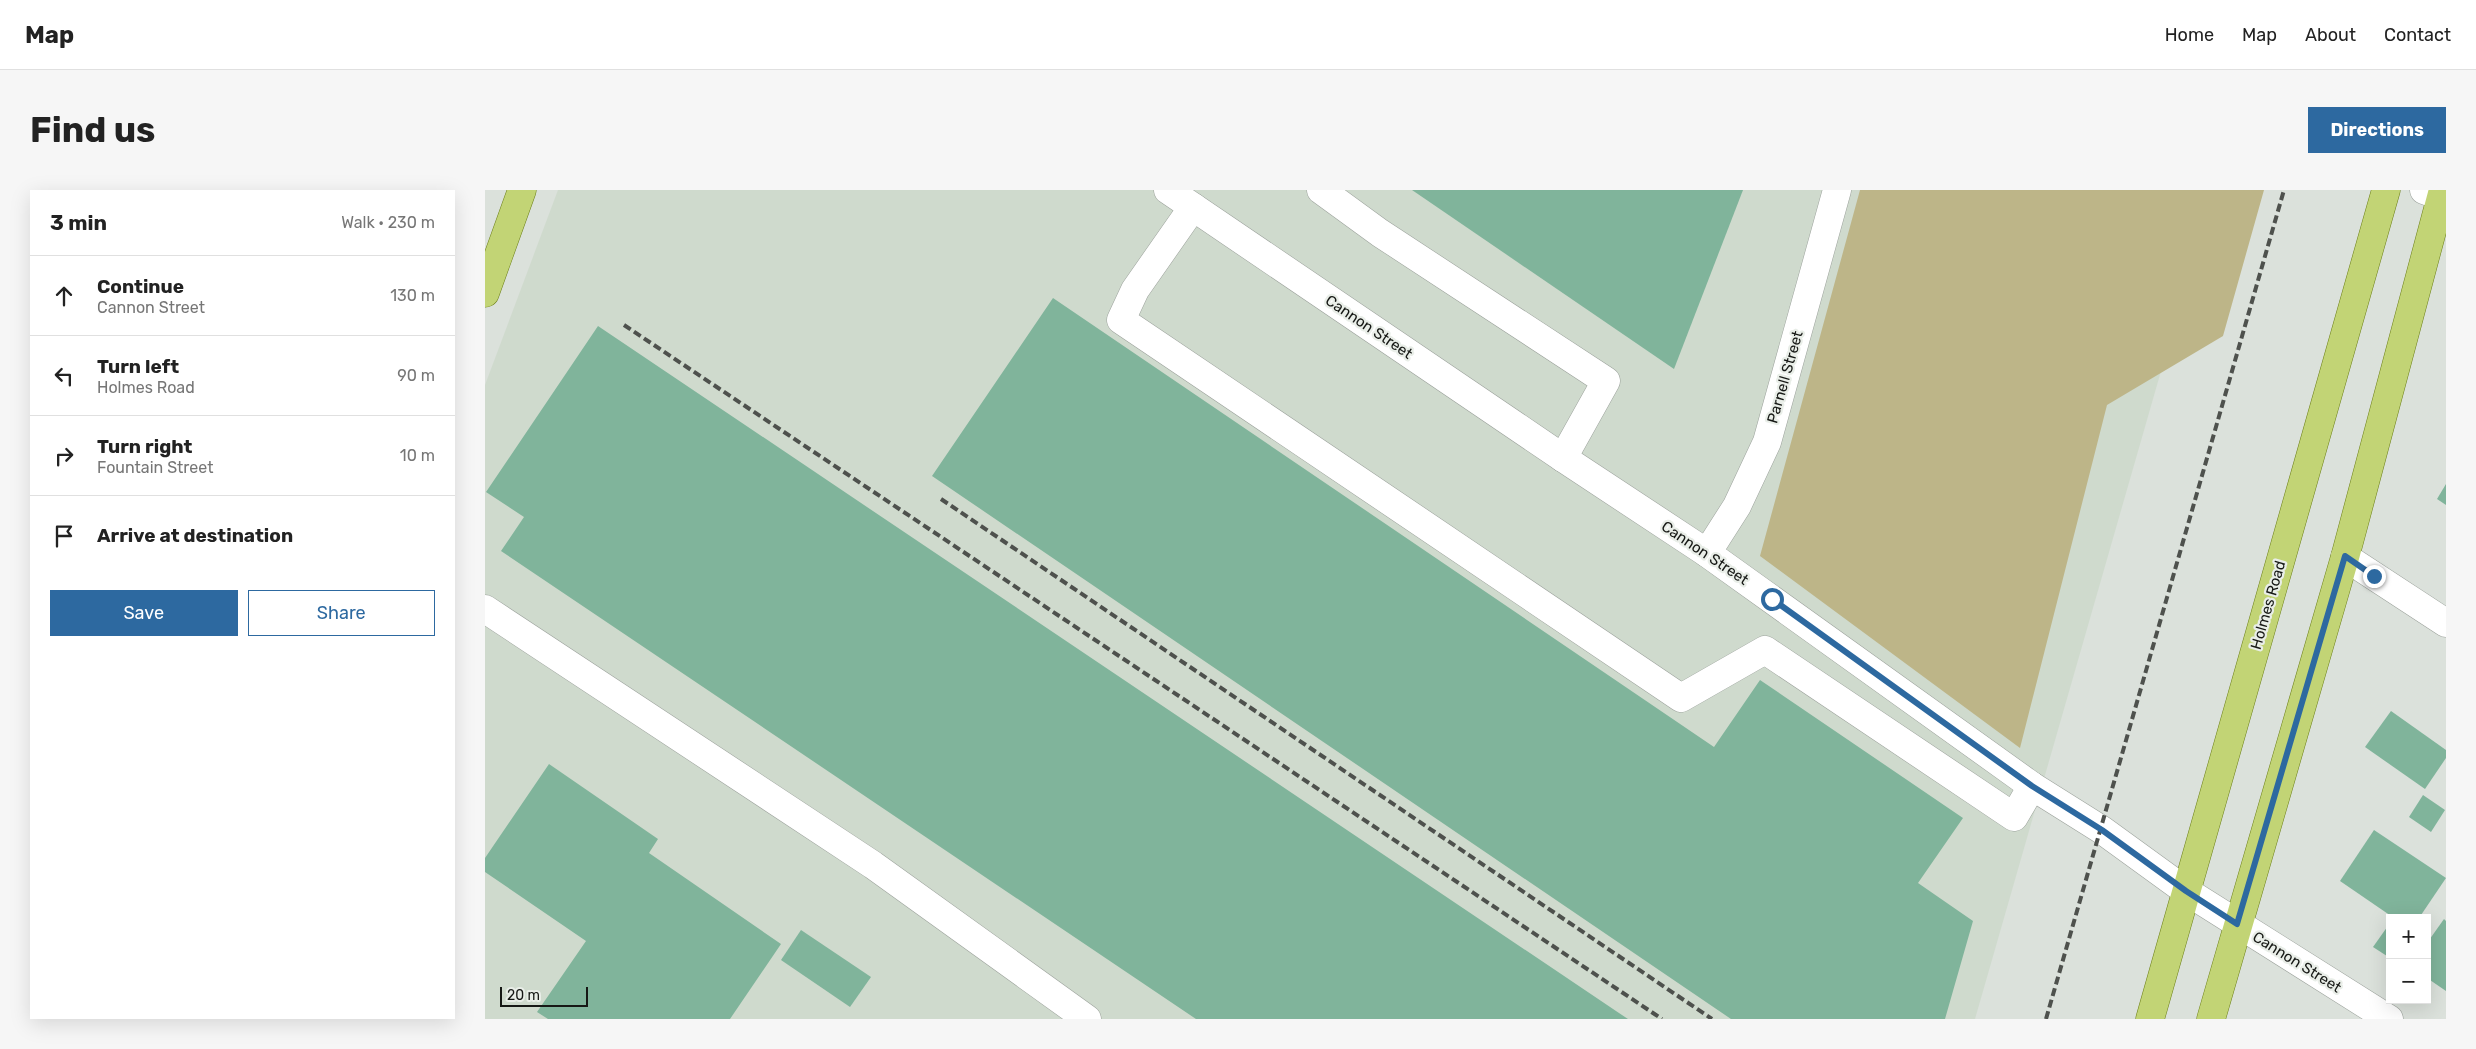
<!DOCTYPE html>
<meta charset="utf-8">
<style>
:root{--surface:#fff;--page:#f6f6f6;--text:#222;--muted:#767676;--line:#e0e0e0;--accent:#2d69a0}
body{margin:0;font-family:Rubik,sans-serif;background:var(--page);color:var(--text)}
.controls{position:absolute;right:15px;bottom:15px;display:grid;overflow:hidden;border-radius:0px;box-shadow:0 5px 20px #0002}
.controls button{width:45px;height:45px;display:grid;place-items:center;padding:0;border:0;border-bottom:1px solid var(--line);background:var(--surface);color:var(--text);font:25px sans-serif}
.scale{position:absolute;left:15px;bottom:12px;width:88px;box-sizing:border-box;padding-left:5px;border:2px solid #161815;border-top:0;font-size:14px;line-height:18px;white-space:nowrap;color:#161815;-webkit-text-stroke:4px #e9eee8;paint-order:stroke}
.stop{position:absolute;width:15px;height:15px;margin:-11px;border:4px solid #2d69a0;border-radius:50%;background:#fff}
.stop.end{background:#2d69a0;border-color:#fff;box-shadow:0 1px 5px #0008}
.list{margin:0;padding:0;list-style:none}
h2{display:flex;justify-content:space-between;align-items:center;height:65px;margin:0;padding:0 20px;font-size:21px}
h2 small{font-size:16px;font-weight:400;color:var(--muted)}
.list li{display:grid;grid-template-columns:32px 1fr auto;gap:15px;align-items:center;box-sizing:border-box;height:80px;padding:0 20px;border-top:1px solid var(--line)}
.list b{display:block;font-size:19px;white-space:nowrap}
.list p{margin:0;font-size:16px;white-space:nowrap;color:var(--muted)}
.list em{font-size:16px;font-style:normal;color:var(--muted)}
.actions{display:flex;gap:10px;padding:15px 20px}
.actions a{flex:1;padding:11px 0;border:1px solid var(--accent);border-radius:0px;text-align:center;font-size:18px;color:var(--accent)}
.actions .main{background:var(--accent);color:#fff}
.icon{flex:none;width:28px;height:28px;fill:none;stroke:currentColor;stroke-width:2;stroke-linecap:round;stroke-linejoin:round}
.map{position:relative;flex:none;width:1961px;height:829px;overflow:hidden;border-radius:0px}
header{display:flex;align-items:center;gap:30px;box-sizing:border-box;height:70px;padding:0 25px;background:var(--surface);border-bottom:1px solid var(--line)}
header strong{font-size:24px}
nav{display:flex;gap:28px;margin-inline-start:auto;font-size:18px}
.intro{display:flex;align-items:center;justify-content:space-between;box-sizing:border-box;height:120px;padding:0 30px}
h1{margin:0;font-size:35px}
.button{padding:12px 22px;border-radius:0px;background:var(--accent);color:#fff;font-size:18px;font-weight:700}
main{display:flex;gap:30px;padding:0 30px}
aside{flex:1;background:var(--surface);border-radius:0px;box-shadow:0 5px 20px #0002}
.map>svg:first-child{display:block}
.built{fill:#cfdacd}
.green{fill:#bdb588}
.building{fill:#80b49b}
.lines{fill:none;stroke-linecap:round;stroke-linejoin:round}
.minor-casing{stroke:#9ca29c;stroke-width:29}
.major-casing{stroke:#6c7f18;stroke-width:29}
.minor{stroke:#fff;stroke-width:28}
.major{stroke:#c2d475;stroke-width:28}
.rail{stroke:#4e514d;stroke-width:4;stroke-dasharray:8 4;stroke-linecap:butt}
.route{stroke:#2d69a0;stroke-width:6}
.labels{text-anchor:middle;stroke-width:4.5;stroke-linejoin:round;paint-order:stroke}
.street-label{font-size:15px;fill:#161815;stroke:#e9eee8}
</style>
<header>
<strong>Map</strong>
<nav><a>Home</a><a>Map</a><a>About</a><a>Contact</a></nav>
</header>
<div class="intro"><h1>Find us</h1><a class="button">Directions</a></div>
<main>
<aside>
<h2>3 min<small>Walk · 230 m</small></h2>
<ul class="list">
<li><svg class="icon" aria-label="ahead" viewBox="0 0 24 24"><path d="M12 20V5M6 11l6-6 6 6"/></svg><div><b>Continue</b><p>Cannon Street</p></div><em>130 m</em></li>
<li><svg class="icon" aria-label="left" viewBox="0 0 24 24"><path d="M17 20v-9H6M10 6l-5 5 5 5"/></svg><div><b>Turn left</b><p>Holmes Road</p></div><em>90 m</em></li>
<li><svg class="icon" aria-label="right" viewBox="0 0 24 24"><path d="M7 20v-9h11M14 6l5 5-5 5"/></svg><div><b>Turn right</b><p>Fountain Street</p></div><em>10 m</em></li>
<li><svg class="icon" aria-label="arrive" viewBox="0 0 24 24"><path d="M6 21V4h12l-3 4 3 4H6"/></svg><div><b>Arrive at destination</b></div></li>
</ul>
<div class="actions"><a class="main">Save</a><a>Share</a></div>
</aside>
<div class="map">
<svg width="1961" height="829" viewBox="0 0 1961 829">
<rect width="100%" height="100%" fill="#dbe1db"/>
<path class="built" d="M73,0H1728L1490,829H0V195Z"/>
<path class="green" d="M1375,0H1779L1738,146L1622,215L1535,558L1275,366Z"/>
<g class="building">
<path d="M927,0H1258L1189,179Z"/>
<path d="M568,108L1229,557L1275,490L1478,628L1433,693L1488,731L1460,829H1246L447,286Z"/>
<path d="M113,136L1131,821L1143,829H711L16,361L39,327L1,302Z"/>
<path d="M1961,294V315L1952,309Z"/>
<path d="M1906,521L1961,560V568L1940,599L1880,557Z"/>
<path d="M64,574L173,649L164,663L296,754L245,829H63L52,822L101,751L0,682V668Z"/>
<path d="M1938,605L1960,620L1946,642L1924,627Z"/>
<path d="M1889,640L1961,688L1934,728H1909L1855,691Z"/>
<path d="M1959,729L1961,731V801L1942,788V753Z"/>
<path d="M1905,733V768L1888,757Z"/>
<path d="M316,740L386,787L365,817L296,770Z"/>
</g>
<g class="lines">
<g class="minor-casing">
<g id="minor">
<path d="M683,0L1078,268L1222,363L1547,596L1617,640L1701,701L1904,829"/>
<path d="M836,0L895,43L1121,191L1078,268"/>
<path d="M1939,0L1961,8"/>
<path d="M708,17L650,100L636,130L1196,508L1280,460L1529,627L1547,596"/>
<path d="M1222,363L1252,316L1282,252L1352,0"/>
<path d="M1860,367L1961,433"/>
<path d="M0,419L388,675L602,829"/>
</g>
</g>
<g class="major-casing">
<g id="major">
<path d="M0,103L37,0"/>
<path d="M1665,829L1901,0"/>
<path d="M1726,829L1860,367L1958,0"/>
</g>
</g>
<use href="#minor" class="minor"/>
<use href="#major" class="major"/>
<g class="rail">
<path d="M139,135L1177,829"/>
<path d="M456,309L1227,829"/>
<path d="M1561,829L1799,0"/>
</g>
</g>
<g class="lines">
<path class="route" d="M1287,409L1547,596L1617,640L1701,701L1752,734L1860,366L1889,386"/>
</g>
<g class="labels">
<g class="street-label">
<text transform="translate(884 137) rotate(34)" y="5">Cannon Street</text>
<text transform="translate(1300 187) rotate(-74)" y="5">Parnell Street</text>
<text transform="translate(1220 363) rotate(34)" y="5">Cannon Street</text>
<text transform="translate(1783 415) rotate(-74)" y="5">Holmes Road</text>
<text transform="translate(1812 772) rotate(32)" y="5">Cannon Street</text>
</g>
</g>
</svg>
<div class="controls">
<button>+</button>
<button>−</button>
</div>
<div class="scale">20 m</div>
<div class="stop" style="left:1287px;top:409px"></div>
<div class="stop end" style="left:1889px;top:386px"></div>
</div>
</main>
